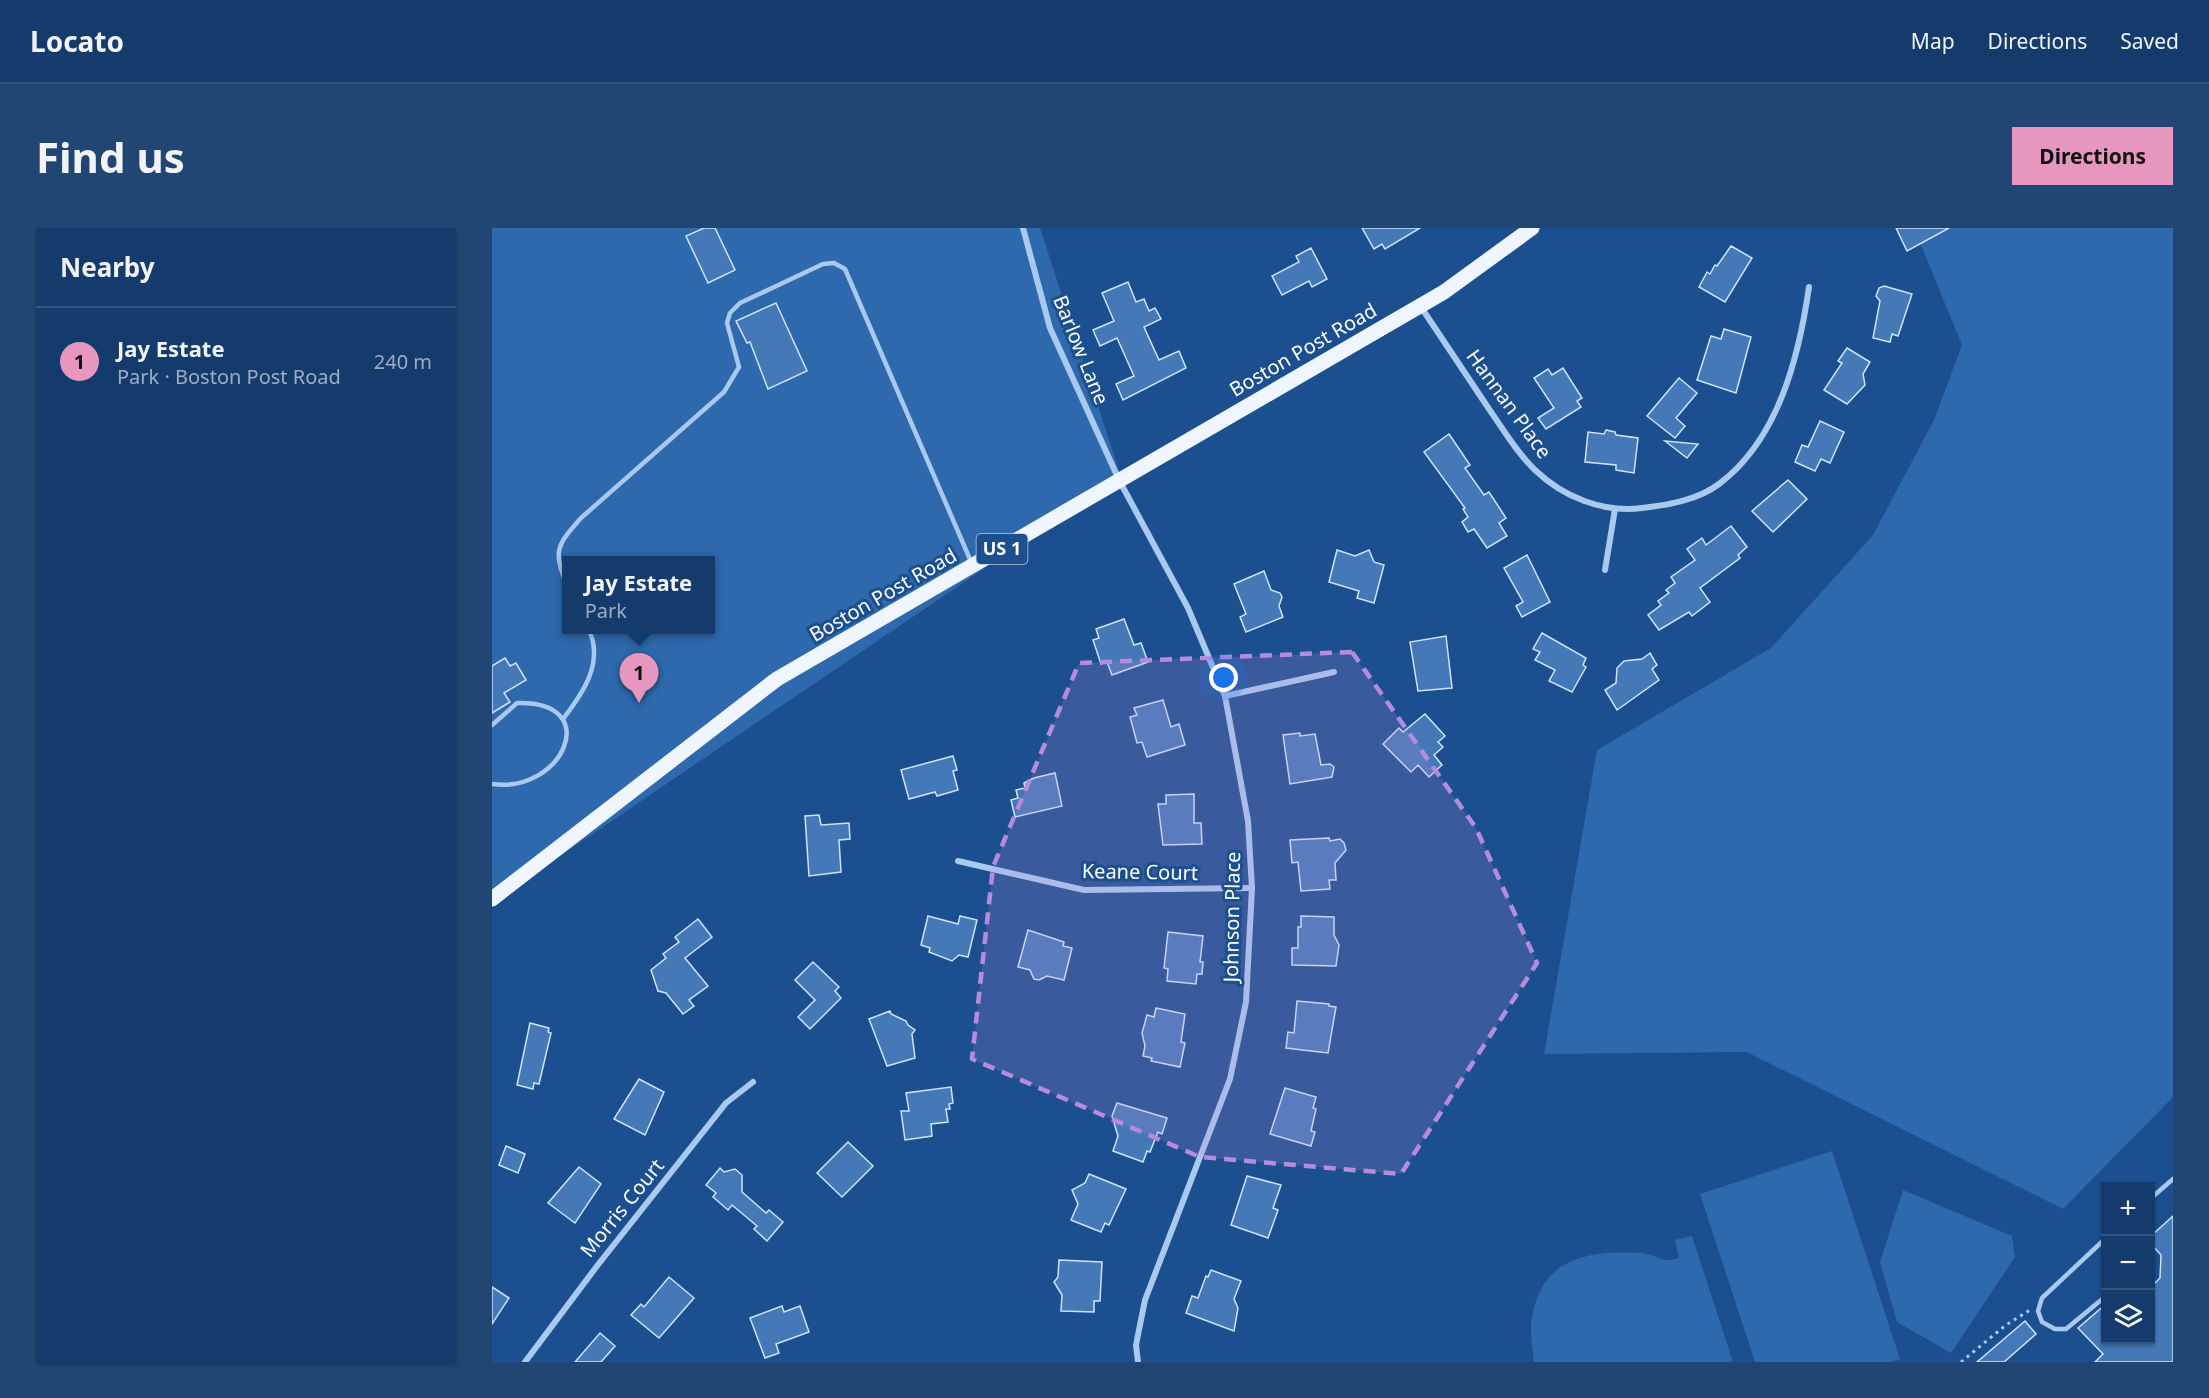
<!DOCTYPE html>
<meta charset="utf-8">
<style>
:root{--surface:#143b6b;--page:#214673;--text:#f1f3f6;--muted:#9dadc1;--line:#33557e;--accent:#e797bd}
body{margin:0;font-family:"Noto Sans",sans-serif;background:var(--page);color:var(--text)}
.controls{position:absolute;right:18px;bottom:18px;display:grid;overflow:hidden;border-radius:0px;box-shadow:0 2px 4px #0004}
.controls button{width:54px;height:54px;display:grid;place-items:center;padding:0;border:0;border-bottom:2px solid var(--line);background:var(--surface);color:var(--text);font:30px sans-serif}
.you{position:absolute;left:732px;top:450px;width:21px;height:21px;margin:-15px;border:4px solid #fff;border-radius:50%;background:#1a73e8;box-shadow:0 0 0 9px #1a73e833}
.badge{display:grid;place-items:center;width:39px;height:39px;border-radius:50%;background:var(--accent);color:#111;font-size:20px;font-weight:700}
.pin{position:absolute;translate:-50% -50px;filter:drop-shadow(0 2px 3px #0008)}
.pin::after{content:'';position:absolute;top:32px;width:21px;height:18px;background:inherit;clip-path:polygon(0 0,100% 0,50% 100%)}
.popup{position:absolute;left:70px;top:328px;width:153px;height:78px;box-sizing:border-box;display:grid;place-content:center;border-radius:0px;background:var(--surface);filter:drop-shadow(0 2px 4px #0005);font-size:20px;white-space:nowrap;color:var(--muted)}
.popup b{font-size:22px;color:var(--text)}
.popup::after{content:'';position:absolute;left:50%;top:100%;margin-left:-12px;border:12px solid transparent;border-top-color:var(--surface)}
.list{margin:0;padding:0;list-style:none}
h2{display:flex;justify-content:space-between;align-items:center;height:78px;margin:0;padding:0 24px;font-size:26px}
h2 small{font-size:20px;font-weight:400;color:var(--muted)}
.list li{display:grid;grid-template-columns:39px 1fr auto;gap:18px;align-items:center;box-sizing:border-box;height:108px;padding:0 24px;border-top:2px solid var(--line)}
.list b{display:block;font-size:22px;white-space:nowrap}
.list p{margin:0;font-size:20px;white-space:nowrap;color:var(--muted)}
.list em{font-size:20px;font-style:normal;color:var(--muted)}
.icon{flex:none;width:33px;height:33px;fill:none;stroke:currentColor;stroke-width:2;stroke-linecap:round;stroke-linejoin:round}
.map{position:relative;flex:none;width:1681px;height:1134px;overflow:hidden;border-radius:0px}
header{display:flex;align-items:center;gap:36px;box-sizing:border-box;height:84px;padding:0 30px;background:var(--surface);border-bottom:2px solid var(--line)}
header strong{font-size:28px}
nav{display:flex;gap:33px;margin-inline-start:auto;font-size:21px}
.intro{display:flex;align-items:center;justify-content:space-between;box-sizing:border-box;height:144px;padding:0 36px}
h1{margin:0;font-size:42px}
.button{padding:15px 27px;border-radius:0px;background:var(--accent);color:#111;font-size:21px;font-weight:700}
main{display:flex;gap:36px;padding:0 36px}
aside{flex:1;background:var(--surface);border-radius:0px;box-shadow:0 2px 4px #0004}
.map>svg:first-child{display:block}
.green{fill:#2e69ad;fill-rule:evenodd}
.building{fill:#4478b7;stroke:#cfe3fa;stroke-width:1.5}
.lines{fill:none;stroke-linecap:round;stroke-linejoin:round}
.path{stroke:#a9c9ee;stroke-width:3;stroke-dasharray:3 4.5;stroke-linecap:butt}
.service{stroke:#a9c9ee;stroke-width:4.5}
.minor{stroke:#a9c9ee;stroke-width:6}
.primary{stroke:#f0f6ff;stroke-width:15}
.marked{fill:#b68bdc;fill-opacity:0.2;stroke:#b68bdc;stroke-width:4.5;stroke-dasharray:12 8;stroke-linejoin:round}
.labels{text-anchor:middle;stroke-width:6;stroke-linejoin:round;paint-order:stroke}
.shield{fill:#1b4f8f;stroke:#bbcadd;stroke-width:1.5}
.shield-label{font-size:18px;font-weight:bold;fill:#fff}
.street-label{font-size:20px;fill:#fff;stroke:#1b4f8f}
</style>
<header>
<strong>Locato</strong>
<nav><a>Map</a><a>Directions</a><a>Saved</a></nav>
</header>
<div class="intro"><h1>Find us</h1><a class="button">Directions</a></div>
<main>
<aside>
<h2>Nearby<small></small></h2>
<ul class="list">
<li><span class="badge">1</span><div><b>Jay Estate</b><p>Park · Boston Post Road</p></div><em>240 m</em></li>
</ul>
</aside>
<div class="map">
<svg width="1681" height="1134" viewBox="0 0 1681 1134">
<rect width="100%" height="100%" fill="#1b4f8f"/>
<g class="green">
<path d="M0,0H548L635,267L627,253L589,275L0,674ZM75,332H219V402H75Z"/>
<path d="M1422,0H1681V869L1571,981L1255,824L1052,826L1105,522L1279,420L1381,307L1442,192L1470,117Z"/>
<path d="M1340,923L1408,1131L1399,1134H1263L1208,966Z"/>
<path d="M1411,962L1520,1008L1523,1029L1459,1125L1405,1094L1388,1034Z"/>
<path d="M1200,1008L1241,1134H1042C1041,1122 1038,1109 1039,1097C1046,1032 1091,1022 1148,1025C1165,1026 1169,1036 1187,1030L1183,1012Z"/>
</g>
<g class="building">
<path d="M212,0H223L243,42L216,55L194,8Z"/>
<path d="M870,0H928L893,21L890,16L882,21Z"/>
<path d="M1404,0H1457L1415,23Z"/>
<path d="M1239,18L1260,30L1233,74L1207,59L1215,44L1218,46L1223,37L1225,38Z"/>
<path d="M819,20L835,51L820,59L817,53L790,67L780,48L807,34L804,28Z"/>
<path d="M636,54L644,74L652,71L657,83L663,80L669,91L652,99L667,132L687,123L694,140L631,172L624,156L642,148L625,110L608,118L601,102L622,93L610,65Z"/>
<path d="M1392,58L1420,66L1406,108L1400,106L1398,114L1381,110L1388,73L1384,68L1387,60Z"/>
<path d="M284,75L315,143L276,161L258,114L255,115L244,93Z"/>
<path d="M1232,101L1259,109L1244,165L1205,152L1219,108L1229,111Z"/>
<path d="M1355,120L1378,134L1371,146L1373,157L1355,176L1332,162L1350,135L1346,133Z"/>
<path d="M1071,140L1090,170L1085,173L1089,179L1054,201L1046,190L1062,180L1042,150L1056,141L1060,147Z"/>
<path d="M1187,150L1205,165L1184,190L1193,198L1183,210L1155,188Z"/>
<path d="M1328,193L1352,204L1338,235L1329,231L1323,243L1303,234L1310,217L1316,219Z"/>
<path d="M1114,202L1123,204L1124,207L1146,210L1142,245L1124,242V237L1093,234L1096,204L1112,206Z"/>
<path d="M957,206L978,237L973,240L992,267L997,264L1014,290L1007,295L1015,308L995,320L982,301L976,304L970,294L976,289L971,281L973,280L932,224Z"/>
<path d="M1173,213L1206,216L1195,230Z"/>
<path d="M1296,252L1315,271L1281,304L1260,283Z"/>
<path d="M1239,298L1255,319L1246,327L1248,330L1208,360L1218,374L1200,388L1197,384L1167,402L1156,387L1169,377L1166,373L1177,365L1174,362L1183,355L1179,349L1203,332L1195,321L1210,310L1214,317Z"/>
<path d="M845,322L863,328L877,322L882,334L892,337L882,375L865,370L867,363L837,354Z"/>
<path d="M1035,327L1058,374L1030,389L1024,378L1031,374L1012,340Z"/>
<path d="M772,343L779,362L788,365L790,369L787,378L791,389L754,404L748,389L754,386L742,356Z"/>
<path d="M632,391L642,417L649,415L656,434L620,447L615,434L609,436L601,412L607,410L604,401Z"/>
<path d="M1050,405L1094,430L1091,437L1094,439L1080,464L1057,453L1063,442L1043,432L1048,424L1041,421Z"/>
<path d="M954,408L960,460L926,463L918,414Z"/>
<path d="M1158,425L1165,437L1160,441L1167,452L1125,482L1113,462L1124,455L1125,440L1132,433L1150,431Z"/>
<path d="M13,430L18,438L24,435L34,452L12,465L18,474L0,485V438Z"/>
<path d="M671,472L679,499L687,496L693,517L655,529L650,514L645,515L638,489L645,487L642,480Z"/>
<path d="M933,486L953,508L946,514L951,519L942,527L950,537L937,549L926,537L919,544L891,516L907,500L911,504Z"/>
<path d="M808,505V508L823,506L829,537L838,536L842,539L840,549L798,556L791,507Z"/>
<path d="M461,528L465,542L461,543L466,562L445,568L443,564L417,571L409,542Z"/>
<path d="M563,545L570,578L523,589L519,572L526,570L524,562L533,560L532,555L542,550Z"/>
<path d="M702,566V595H709L710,616L671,617L666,576H674V567Z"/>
<path d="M327,587L329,597L357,595L358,611L347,612L349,644L317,648L313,588Z"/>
<path d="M837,610L838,613L848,611L852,615L854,622L843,635L844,652H837L838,661L809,663L806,634L800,635L798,612Z"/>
<path d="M436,688L466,696L468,688L485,692L476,729L467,727L460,733L437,724L438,720L429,717Z"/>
<path d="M809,688L842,689V707L847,717L844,738L800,737V720H806V699H809Z"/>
<path d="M206,691L220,709L193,730L216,758L197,772L202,778L191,786L174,765L166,763L159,742L174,730L171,726L187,714L183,709Z"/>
<path d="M536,702L572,714L571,718L580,720L572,752L555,748L547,752L542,751L538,742L526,739Z"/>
<path d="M676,704L711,708L708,734H711L710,746H705L704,756L675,753L676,741L672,740Z"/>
<path d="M321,734L347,759L343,763L349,770L318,801L306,789L323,772L303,752Z"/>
<path d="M805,773L837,776V778L844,779L836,825L794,820L796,804L802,805Z"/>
<path d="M664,780L693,786L689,814L693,815L688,839L659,833L660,830L651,828L653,818L650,805L655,787L662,789Z"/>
<path d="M398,783L399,786L414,793L416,797L423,802L420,806L423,830L395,838L377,791Z"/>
<path d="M38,795L57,800L56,804L59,805L47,856L42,855L41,861L25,857Z"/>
<path d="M147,851L172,864L153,907L122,891Z"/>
<path d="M459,859L461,875L457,876L458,881H454L456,894L439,896L440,908L413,912L409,883H417L414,865Z"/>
<path d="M793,860L824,869L821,880L824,881L819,903L823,904L819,918L778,906Z"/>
<path d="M625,875L675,890L670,906L666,904L658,924L655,923L651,934L621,923L626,908L620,888Z"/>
<path d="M356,914L381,938L350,969L325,945Z"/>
<path d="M14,918L33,926L26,945L7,937Z"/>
<path d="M87,939L109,956L83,995L56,975Z"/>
<path d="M228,940L232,944L243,941L250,947V964L274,985L277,982L291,994L275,1013L262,1001L265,998L240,977L236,982L221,969L224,965L214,957Z"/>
<path d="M597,946L634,961L617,997L613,995L609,1004L579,992L586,976L580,962L593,955Z"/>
<path d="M755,948L789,957L781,980L786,982L776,1010L739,997Z"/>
<path d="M1681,988V1134H1603L1611,1126L1586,1100L1614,1076V1112H1659V1059L1668,1050L1669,1027L1659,1016V1008Z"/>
<path d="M567,1032L610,1034L608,1073H602V1084L569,1083L570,1067L562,1054L566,1049Z"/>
<path d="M719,1042L749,1053L742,1071L746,1080L742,1103L694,1085L700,1068L706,1070L714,1048L716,1049Z"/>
<path d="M177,1049L202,1070L167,1110L139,1087L149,1076L152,1079Z"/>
<path d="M0,1059L17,1070L0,1096Z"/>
<path d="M290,1078L292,1084L308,1078L317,1104L284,1116L287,1125L273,1130L258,1090Z"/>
<path d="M1533,1093L1544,1106L1512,1134H1485Z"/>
<path d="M108,1105L123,1118L109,1134H83Z"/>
</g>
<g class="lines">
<path class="path" d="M1469,1134L1514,1097L1538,1082"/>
<g class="service">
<path d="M75,356C59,323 67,315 89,290L232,164L247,139L235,95L238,85L248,75L331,36L342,35L353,41L480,336"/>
<path d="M71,491C91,465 112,435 97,402"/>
<path d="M0,497L25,475C112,472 72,566 0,556"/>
<path d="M1658,971L1681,951"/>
<path d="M1614,1010L1550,1070L1546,1083L1550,1094L1563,1101H1574L1614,1068"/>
</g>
<g class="minor">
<path d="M531,0L558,100L627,252L696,380L733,468L756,593L760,660L754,774L738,851L653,1072L644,1117L646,1134"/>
<path d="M929,79C952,113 974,147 997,181C1011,201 1025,225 1043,242C1071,269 1111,285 1150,280C1176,277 1206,272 1227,256C1287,211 1307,128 1317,59"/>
<path d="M1113,342L1123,281"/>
<path d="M733,468L842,444"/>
<path d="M466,633L592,662L760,660"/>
<path d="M33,1134L105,1038L234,875L261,854"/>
</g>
<path class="primary" d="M0,671L285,451L952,64L1040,0"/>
</g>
<path class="marked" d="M860,424L984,600L1045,735L909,946L708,929L480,831L501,639L587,435Z"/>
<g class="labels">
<rect class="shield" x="484.5" y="306" width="51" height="30" rx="4.5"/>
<g class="shield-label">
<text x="510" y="327">US 1</text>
</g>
<g class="street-label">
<text transform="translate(589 122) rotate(68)" y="7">Barlow Lane</text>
<text transform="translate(811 122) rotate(-30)" y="7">Boston Post Road</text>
<text transform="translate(1017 176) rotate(54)" y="7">Hannan Place</text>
<text transform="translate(391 367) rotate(-30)" y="7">Boston Post Road</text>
<text transform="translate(648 644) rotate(1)" y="7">Keane Court</text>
<text transform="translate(740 689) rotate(-89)" y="7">Johnson Place</text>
<text transform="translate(130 980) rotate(-51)" y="7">Morris Court</text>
</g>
</g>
</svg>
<div class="controls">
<button>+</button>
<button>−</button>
<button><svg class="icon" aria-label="layers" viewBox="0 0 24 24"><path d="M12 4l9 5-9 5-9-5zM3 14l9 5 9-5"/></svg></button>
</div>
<div class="you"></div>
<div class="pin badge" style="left:147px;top:475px">1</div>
<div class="popup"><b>Jay Estate</b>Park</div>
</div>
</main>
